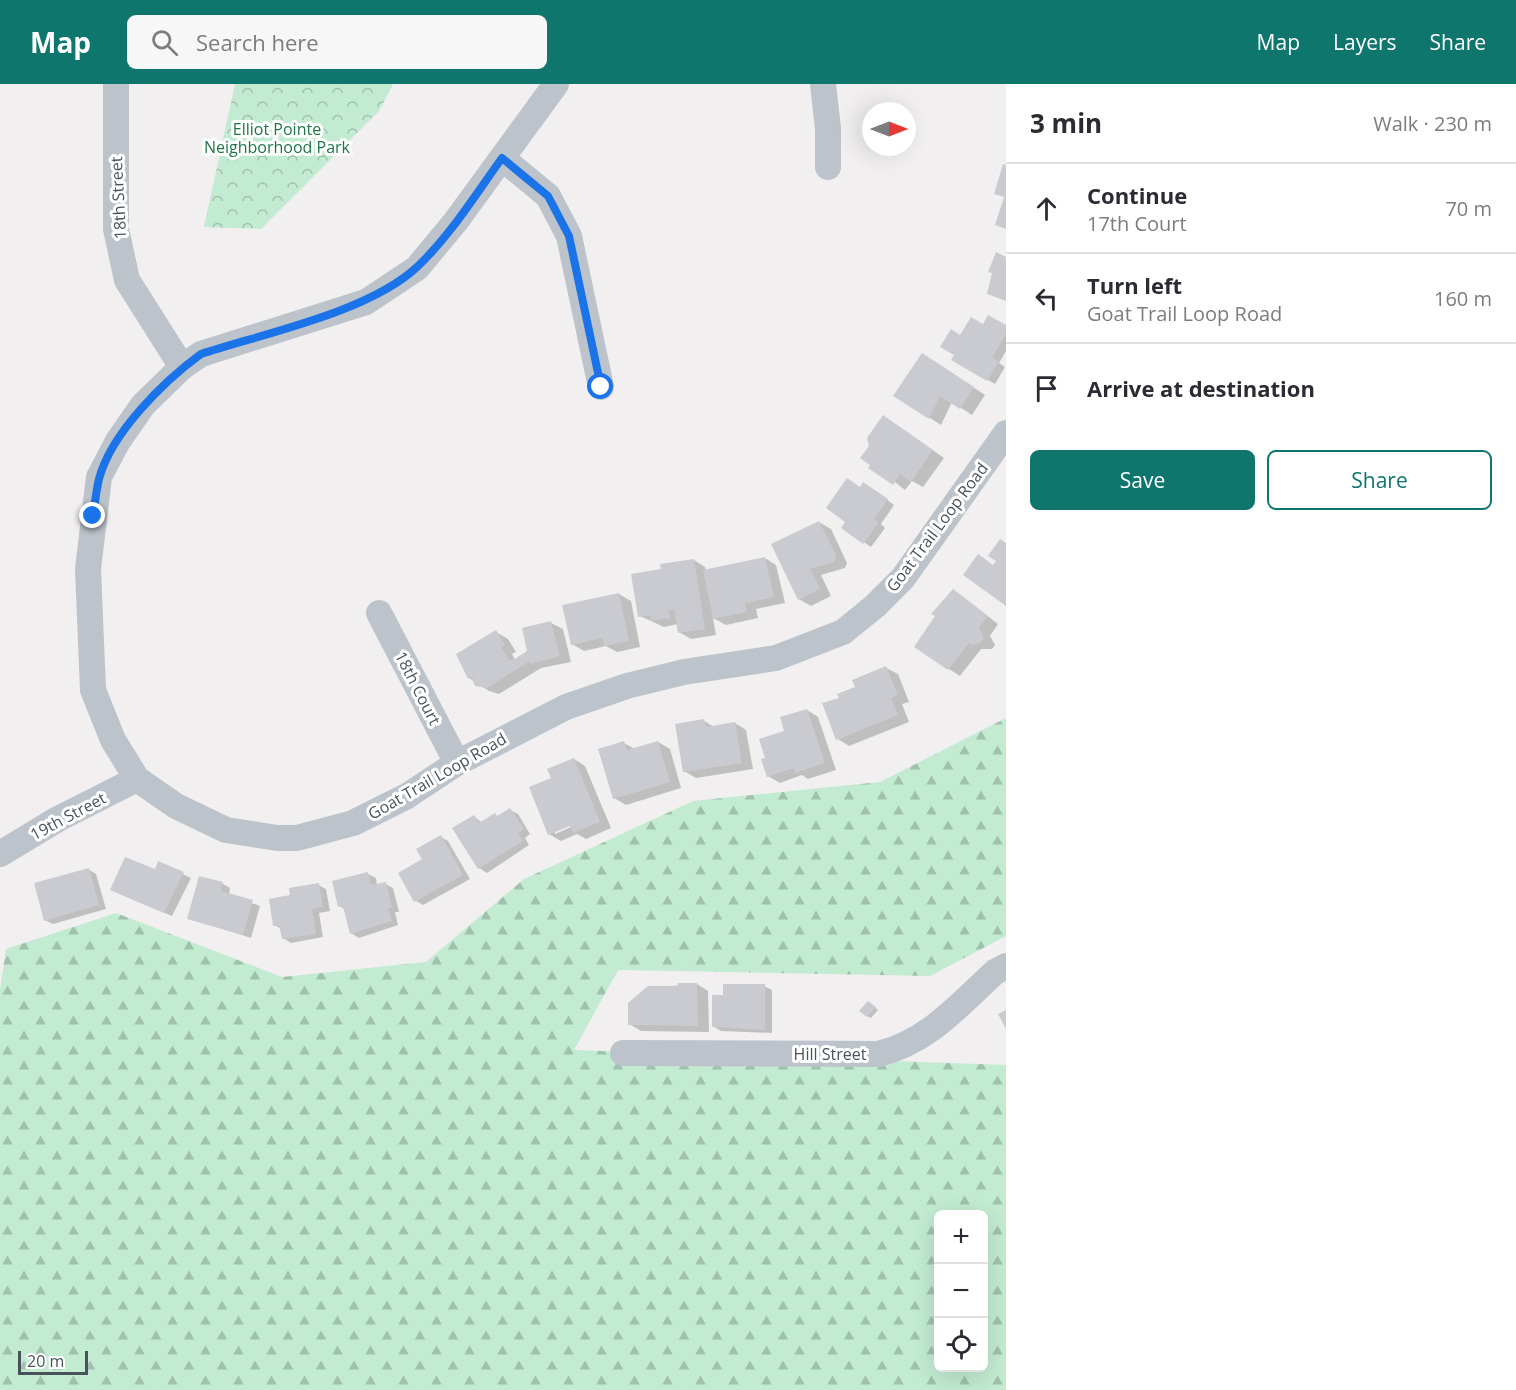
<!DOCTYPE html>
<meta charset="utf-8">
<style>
:root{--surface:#fff;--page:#f7f7f7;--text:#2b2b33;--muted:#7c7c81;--line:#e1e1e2;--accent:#0f766e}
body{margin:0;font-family:"Open Sans",sans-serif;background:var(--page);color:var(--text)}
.controls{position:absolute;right:18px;bottom:18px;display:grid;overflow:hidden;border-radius:9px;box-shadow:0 6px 24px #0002}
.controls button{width:54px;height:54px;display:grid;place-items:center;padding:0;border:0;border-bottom:2px solid var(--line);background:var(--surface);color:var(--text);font:30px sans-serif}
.compass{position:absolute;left:862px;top:18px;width:54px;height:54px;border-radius:50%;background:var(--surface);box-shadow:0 6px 24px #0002;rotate:90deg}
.scale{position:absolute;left:18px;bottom:15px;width:70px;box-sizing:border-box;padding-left:6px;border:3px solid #49525a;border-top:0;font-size:16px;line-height:21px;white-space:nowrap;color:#49525a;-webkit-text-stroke:4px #fff;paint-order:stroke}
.stop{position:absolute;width:18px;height:18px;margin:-14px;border:4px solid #1a73e8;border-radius:50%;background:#fff}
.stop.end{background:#1a73e8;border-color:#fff;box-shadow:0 2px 6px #0008}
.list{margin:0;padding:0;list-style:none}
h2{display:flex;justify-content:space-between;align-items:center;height:78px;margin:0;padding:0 24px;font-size:26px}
h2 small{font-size:20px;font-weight:400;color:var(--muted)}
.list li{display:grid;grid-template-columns:39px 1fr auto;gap:18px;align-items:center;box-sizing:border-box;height:90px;padding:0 24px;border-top:2px solid var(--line)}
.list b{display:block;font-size:22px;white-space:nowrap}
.list p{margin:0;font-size:20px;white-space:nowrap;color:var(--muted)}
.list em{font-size:20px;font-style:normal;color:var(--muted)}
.actions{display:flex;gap:12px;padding:18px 24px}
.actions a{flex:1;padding:14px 0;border:2px solid var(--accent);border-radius:9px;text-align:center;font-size:21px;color:var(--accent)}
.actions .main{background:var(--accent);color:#fff}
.icon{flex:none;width:33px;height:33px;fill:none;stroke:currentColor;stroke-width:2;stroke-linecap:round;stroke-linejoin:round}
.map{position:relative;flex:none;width:1006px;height:1306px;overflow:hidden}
header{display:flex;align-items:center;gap:36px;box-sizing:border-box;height:84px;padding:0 30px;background:var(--accent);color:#fff}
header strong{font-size:28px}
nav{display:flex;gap:33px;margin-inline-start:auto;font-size:21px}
.search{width:420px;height:54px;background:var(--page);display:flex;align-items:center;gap:15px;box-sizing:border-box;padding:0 21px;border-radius:9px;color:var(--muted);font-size:22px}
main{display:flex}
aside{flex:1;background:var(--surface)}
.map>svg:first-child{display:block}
.forest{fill:url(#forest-firs);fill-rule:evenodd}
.park{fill:url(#park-crowns)}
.shadow{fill:#0003;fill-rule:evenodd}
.building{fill:#c9cbd1}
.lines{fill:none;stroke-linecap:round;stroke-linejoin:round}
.street{stroke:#bcc3ca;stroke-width:26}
.route{stroke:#1a73e8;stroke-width:8}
.labels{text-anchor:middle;stroke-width:6;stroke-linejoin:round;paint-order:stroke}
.park-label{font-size:16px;fill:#207549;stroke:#fff}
.street-label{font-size:16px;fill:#49525a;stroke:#fff}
</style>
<header>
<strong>Map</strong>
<div class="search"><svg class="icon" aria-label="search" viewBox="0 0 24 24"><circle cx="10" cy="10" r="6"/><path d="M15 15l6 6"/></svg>Search here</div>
<nav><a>Map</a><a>Layers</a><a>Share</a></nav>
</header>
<main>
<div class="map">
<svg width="1006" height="1306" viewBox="0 0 1006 1306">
<defs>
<pattern id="forest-firs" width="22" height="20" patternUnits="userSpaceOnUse" patternTransform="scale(1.5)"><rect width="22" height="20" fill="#c2ebd1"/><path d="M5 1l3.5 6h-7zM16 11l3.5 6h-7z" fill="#a0c1ad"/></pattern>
<pattern id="park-crowns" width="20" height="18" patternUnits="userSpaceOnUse" patternTransform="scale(1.5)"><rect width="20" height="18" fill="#c2ebd1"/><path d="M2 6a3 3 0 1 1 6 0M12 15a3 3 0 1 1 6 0" fill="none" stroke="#a0c1ad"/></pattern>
</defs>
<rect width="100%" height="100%" fill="#f1efef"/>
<path class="forest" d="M1006,634V852L930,892L618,886L574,966L1006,981V1306H0V906L6,865L116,829L282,893L426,878L524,795L693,717L880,698ZM938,1130H984V1284H938Z"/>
<path class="park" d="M235,0H393L379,27L261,145L204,143Z"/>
<g class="shadow">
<path d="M984,242L1006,243V267L999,279L1005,283L995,300L953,276L961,253Z"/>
<path d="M934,277L985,311L972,331L952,318L941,341L896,312Z"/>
<path d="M895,340L944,374L923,403L912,397L905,406L872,380Z"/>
<path d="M860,404H871L894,421L881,440L885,444L871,463L843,444Z"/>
<path d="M819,438L831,445L847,479L845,484L821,491L831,512L811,522L799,515Z"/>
<path d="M765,474L776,481L785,519L756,525L758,534L726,541L713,534L716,551L691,555L679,548L678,540L664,543L640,532L663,487L694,476L705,483L706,487Z"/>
<path d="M619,510L631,517L640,563L617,568L606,562L584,567L572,560Z"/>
<path d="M964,514L998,540L990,552L995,561L992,565H981L960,592L949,585Z"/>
<path d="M551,539L563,545L571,578L541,584L499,610L489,607L469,594L496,548L508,555L516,568L512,570L515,576L529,568Z"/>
<path d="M886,584L898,590L909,618L902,620L909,638L849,662L838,655L857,603Z"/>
<path d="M807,626L818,633L836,686L808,695L802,691L780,699L768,692L767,674L785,648Z"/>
<path d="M704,637L714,643L735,639L746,646L753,685L696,694L684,687Z"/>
<path d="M658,658L670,665L681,704L626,721L614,714L624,659L635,665Z"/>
<path d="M574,675L585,682L611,744L586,755L577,750L561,757L549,750L553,695ZM576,738L578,740L555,750V746Z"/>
<path d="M510,726L518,730L530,750L525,754L529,761L487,789L479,784L454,745L474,732L482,739Z"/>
<path d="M441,753L448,757L470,795L423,821L416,817L424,776Z"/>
<path d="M159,779L191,794L172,832L120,810L156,787Z"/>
<path d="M89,786L96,790L106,825L53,840L45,836Z"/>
<path d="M368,790L376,794L377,802L385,800L393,804L399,828H395L398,841L359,854L351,849L345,826L340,822Z"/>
<path d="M200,793L223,800L230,804L229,811L260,822L251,854L189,834Z"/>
<path d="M318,801L326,805L330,827L319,829L323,853L291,859L283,854L282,845L274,841L292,813Z"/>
<path d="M697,900L708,907L709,948L641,947L629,940L648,904Z"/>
<path d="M764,902L772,906V949L721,947L713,942Z"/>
<path d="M871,920L878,926L871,934L867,932Z"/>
</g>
<g class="building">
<path d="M1003,80L1006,81V145L995,141L1004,113L994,110Z"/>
<path d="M996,168L1006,173V217L987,210L992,189L988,188Z"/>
<path d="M988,231L1006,241V250L992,274L999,277L987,297L951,276L954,271L940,263L951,245L960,251L971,233L983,240Z"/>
<path d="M922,269L974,303L960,325L940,312L929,335L893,312Z"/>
<path d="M883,331L933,366L911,398L900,390L893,401L868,384L870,381L860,374L869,362L867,354Z"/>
<path d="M847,394L860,403L863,398L888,415L874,435L879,438L863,460L841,444L845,438L826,424Z"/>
<path d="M819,437L836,471L834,478L810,485L820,505L798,516L771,460Z"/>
<path d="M1000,455L1006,459V522L963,491L978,470L993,481L996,477L988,472Z"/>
<path d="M765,473L774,513L745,519L747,528L713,535L703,486Z"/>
<path d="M694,475L705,545L678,549L674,526L669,527L670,534L651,537L650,531L638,533L631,490L661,485L660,480Z"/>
<path d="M953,505L988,532L979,544L984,554L980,559L972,561L969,559L948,586L914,563L935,532L931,530Z"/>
<path d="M619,509L629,557L604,562L602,554L571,561L562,521Z"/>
<path d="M551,537L560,572L530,580V577L487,604L475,602L472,595L474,592L468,595L456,570L496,546L505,561L501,563L509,576H513L527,567L522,544Z"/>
<path d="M886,582L898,611L891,614L898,631L836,656L822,619L839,614L837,610L855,603L852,596Z"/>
<path d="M807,625L825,679L795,689L794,684L767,693L761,675L765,674L759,655L784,647L780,633Z"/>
<path d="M704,635L706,643L735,638L742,679L683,688L675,640Z"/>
<path d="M624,657L627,666L658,657L670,698L613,715L598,665Z"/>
<path d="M574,674L600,738L573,749L570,742L548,751L529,703L551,694L547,685Z"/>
<path d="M510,724L524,745L518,749L523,757L478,785L452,744L474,731L479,739L495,729L497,732Z"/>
<path d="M441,751L463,791L414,818L398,789L422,775L416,765Z"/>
<path d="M125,773L155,785L158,777L184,788L164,829L110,806Z"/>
<path d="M89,784L99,821L44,837L34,799Z"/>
<path d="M368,788L371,801L386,798L392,824H388L392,837L350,850L343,822L338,823L332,797Z"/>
<path d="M199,792L223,798L221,807L253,816L243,851L187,835Z"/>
<path d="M319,799L323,823L312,825L316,850L282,855L279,841L273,842L269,815L290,811L289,804Z"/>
<path d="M678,899H697L698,942L628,941V919L648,902H678Z"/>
<path d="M723,900H765V946L712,943V911H723Z"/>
<path d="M868,917L876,923L867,933L859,927Z"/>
<path d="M1006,926V945L998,930Z"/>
</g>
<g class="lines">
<g class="street">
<path d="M116,0V145L127,196L182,283"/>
<path d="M556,0L456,137L417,184L366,218L201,270L182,283L143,321L118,357L99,393L88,485L93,606L113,656L137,695L176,722L226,746L277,754H297L353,739L407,712L457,679L566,623L627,602L684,588L776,574L843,548L875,522L903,494L1006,349"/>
<path d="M823,0L828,45V83"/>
<path d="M502,74L548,112L569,152L601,303"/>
<path d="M379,529L457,679"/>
<path d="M0,770L58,735L137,695"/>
<path d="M623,969L878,970C928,958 959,921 995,888L1006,882"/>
</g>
</g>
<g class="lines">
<path class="route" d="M93,432C95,420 96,407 99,395C111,349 164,297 201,270C265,249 369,228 417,183C450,152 476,110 502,74L548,112L569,152L601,303"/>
</g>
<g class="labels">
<g class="park-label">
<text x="277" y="51">Elliot Pointe<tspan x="277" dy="18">Neighborhood Park</tspan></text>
</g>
<g class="street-label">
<text transform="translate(118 114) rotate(-93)" y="6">18th Street</text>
<text transform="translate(937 443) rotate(-53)" y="6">Goat Trail Loop Road</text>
<text transform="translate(418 604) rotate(63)" y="6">18th Court</text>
<text transform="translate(437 692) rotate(-30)" y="6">Goat Trail Loop Road</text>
<text transform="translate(68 732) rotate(-28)" y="6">19th Street</text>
<text x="830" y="976">Hill Street</text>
</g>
</g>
</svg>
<div class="controls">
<button>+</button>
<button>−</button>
<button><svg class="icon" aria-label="locate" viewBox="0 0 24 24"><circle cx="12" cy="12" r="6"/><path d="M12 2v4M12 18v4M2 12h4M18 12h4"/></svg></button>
</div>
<svg class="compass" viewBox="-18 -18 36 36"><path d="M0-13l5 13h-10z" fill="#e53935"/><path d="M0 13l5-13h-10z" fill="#7c7c81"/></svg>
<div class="scale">20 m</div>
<div class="stop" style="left:601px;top:303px"></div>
<div class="stop end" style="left:93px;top:432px"></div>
</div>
<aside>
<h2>3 min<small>Walk · 230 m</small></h2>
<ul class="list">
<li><svg class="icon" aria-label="ahead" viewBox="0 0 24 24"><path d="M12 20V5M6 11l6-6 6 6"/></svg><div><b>Continue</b><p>17th Court</p></div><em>70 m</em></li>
<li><svg class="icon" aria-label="left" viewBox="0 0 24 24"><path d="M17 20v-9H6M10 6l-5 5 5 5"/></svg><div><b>Turn left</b><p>Goat Trail Loop Road</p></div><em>160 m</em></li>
<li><svg class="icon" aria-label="arrive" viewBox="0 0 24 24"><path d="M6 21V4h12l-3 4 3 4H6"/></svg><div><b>Arrive at destination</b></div></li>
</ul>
<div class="actions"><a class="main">Save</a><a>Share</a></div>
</aside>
</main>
